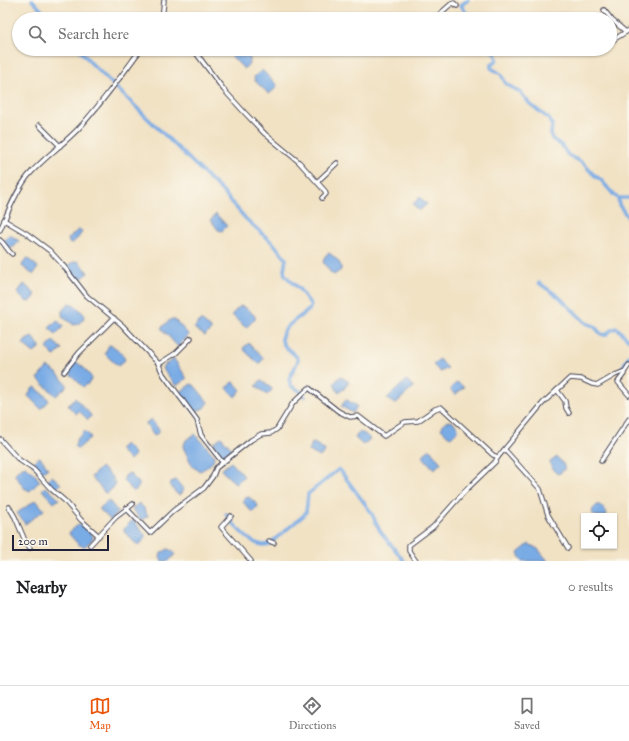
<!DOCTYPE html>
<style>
:root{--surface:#fff;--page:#f6f6f6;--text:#202124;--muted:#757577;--line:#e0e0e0;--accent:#ea580c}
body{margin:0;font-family:"IM FELL Great Primer",serif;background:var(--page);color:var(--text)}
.controls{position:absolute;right:12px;bottom:12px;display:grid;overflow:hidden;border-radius:0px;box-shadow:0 1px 3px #0004}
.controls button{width:36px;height:36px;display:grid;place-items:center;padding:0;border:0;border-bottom:1px solid var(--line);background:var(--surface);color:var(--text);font:20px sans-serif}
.scale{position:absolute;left:12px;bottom:10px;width:97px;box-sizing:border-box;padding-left:4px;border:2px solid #22223b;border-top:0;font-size:11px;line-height:14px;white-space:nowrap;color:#22223b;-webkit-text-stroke:3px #fbf7ec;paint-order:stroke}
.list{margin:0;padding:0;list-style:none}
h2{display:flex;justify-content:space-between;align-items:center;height:52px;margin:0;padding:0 16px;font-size:17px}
h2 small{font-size:13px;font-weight:400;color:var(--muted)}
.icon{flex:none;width:22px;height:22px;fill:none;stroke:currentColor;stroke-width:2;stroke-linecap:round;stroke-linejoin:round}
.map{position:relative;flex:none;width:629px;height:561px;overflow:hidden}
.search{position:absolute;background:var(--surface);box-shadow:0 1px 3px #0004;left:12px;right:12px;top:12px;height:44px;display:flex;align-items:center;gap:10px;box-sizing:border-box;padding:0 14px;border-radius:22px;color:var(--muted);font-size:15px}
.sheet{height:124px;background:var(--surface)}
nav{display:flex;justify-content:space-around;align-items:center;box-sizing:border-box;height:56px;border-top:1px solid var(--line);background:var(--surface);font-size:11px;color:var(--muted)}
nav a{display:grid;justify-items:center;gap:2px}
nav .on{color:var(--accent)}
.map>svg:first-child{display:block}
.water{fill:#79abe5;stroke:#4e6690}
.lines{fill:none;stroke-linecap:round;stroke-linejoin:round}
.canal{stroke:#79abe5;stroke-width:3.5}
.minor-casing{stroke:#413f50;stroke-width:5.5}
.minor{stroke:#fff;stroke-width:3.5}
</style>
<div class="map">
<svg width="629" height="561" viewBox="0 0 629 561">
<rect width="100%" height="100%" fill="#fbf7ec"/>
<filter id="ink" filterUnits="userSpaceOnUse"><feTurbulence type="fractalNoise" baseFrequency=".025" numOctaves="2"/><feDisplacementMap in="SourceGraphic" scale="8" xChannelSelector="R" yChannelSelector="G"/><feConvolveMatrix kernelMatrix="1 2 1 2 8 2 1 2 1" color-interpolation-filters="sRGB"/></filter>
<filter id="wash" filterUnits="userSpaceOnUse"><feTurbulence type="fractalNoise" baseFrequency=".012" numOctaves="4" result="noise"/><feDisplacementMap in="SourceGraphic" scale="16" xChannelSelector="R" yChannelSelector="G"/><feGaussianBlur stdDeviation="0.9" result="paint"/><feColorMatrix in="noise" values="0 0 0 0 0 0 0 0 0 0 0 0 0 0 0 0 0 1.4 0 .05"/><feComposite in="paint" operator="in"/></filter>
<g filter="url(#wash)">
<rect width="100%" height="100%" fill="#f1e2c4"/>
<g class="water">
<path d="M236,49H241L250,58V62L245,68H243L231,56V55Z"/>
<path d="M261,71H263L277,85L276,88L269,94L255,81L254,77Z"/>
<path d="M420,197L427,204L419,211L413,204Z"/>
<path d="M216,214L227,226L222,231L218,230L211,220Z"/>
<path d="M78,230H81L82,232L78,238L71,244L69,243L68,239Z"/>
<path d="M10,235L19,241L15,246L10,249L3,241Z"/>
<path d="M329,253C335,257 342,263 341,270L334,275L331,273L323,262L325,256Z"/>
<path d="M27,258L38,267L34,274H32L22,266V265Z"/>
<path d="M78,261L85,268L88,273L84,277L78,280L68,267L71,263Z"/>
<path d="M24,284L35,294V297L30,302L25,301L17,293Z"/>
<path d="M69,303L75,305L84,314C85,320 79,324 74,325L63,317L62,314V311Z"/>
<path d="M240,306L246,308L255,316V319L247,327H245L232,315L233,313Z"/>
<path d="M171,319L175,320L188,334L187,337L178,347L161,328Z"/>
<path d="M57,320L61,324L63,327L56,334L49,328Z"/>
<path d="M200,321H202L211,328V330L205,336L195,329V327Z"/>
<path d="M32,337L40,346V348L34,353L23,344L26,340Z"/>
<path d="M53,341L62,349L56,355L54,356L47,348Z"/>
<path d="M249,343L264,358L259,364L244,350L243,348Z"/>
<path d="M109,345C116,346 123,354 125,360L118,366L107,356L105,353Z"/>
<path d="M174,359L186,377V379L176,386L162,368L163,366Z"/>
<path d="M439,359L448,368L440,372L433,365Z"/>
<path d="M76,362L83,367L92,378L89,383L83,387L68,372L70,368Z"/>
<path d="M48,367L57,373L67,385L65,388L56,396L38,379L40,375Z"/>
<path d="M340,376L349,382L343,390L338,392L334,384Z"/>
<path d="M261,380H262L272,389V390L267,395L256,386Z"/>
<path d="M407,380L414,387L395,404L387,399L388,397Z"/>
<path d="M232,382H234L241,390L235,397L227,388Z"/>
<path d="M457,382L464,387L455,395L450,389Z"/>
<path d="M191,384L194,385L208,402L204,408L194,412L180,395V392Z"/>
<path d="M35,387L46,396L49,401L41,409L28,396L31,390Z"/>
<path d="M75,398L90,414L91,416L88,420L79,411L76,414L68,406Z"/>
<path d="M345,400H347L357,406L353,413L342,407V406Z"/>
<path d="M151,419L160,431L154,436L146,424V423Z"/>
<path d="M448,421L453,422L459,429L451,437L447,435L441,429L444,423Z"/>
<path d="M85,431L91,437L78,449L74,446L76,443V440Z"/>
<path d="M359,432L365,434L370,439L363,445L355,438Z"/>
<path d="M195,434L214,455C215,463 206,468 200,471L193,467L183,447L186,440Z"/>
<path d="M221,437L231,448L230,451L224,455L219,453L213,443Z"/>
<path d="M312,443H314L324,449L325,451L320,457L309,451Z"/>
<path d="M125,444L133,452L134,456L130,460L128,459L119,449Z"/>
<path d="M430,449L441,463L434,469L423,457V455Z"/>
<path d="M39,457L41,458L48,468L41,474L32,464Z"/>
<path d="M557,457C564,465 569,468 558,474L554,471L550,464V462Z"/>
<path d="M231,462L244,476L236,484L222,471V469Z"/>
<path d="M25,466L32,471L40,481L30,491L24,488L15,475C16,470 21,468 25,466Z"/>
<path d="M101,467L112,477L115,484L113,488L106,494L91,477Z"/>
<path d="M129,473L139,483C140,487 136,491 133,491L123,481L125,476Z"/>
<path d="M52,476L61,484L55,490L46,482Z"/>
<path d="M176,480L183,489L182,492L179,495L176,493L170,485L171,482Z"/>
<path d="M45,487H46L59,499L54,503L42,490Z"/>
<path d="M249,497L258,505L257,508L252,512L243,502L245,498Z"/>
<path d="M36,500L44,510L25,524L17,513Z"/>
<path d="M108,501L110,502L118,512L111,520L100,510V508Z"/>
<path d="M139,503L144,508L148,516L141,520L132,509Z"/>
<path d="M597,505H600L607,513L606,516H595L592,513L593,509Z"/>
<path d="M133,520L146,536C145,540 141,544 137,545L124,531V528Z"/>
<path d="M79,524L88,530L93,537L92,540L84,547L78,544L69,534L70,532Z"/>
<path d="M529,544L538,549L548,561H522L518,553Z"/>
<path d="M168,549L172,551L175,554L169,561H162L160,557L161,553Z"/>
</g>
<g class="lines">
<g class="canal">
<path d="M32,0L50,19"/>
<path d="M468,0L461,5L470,19"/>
<path d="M79,49L92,64L222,191L246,219L274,244L286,259L284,270L285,275L300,290L311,305L309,310C300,317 274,331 284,345C288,350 294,353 298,359L297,363L289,379L291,386L300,391L305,397"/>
<path d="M491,49L495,54L497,59L495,62L491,65V68L501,74L506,84L520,92L530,104L549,119L552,124L551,134L552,139L561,145L568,155L583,163L593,174L601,180L614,195L618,198H629"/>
<path d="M618,198L619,205L629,219"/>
<path d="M539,283L559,297L586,323L594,326L601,334L605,335L613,329L617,328L629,340"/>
<path d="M621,370L629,356"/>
<path d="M226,514C234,525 253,550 269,544L303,516L306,512L308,494L339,469L371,512L380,531L404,561"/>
</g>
</g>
</g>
<g filter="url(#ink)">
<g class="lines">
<g class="minor-casing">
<g id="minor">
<path d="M604,10L612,20L626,32"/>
<path d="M163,16L170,19"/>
<path d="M162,19L164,0"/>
<path d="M434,19L451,4L454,3L457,6"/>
<path d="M610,42L629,30"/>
<path d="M193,49L224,90L245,113L265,134L299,162L325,191L326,194L322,198"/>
<path d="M601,50L602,49"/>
<path d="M39,125L60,146"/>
<path d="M317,182L337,163"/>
<path d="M4,220L26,233L50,251L62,264L87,296L122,325L158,363L163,374L197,420L201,435L223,463"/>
<path d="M0,230C8,212 16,191 28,176C43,158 63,145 79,128C102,103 121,76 141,49"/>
<path d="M0,240C6,245 6,249 12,254"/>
<path d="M159,364L176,353L191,338"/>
<path d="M64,372L79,353L114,318"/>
<path d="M624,372V374L618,382L629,395"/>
<path d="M557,390L565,401L566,408L569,413"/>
<path d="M0,439L18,459L34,470L51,489L65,501L81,520L99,536"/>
<path d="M505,450L540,489L548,515L568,548"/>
<path d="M601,461L629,419"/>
<path d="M9,507L15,517L26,543L30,548"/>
<path d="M126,508L150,533L173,511L204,488L213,476L216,468L251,440L261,434L271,433L277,429L293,403L309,388L338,411L350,417L358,416L384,436L400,425L405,422L418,421L435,409L441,407L493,455L498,457L543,403L570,378L581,379L592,384L598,385L615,375L625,371L629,365"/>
<path d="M231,516L221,527L251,561"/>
<path d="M269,541L274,543"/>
<path d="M90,545L116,517L133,504"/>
<path d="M416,561L409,551V545L433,527L464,492L495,462L498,457"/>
</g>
</g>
<use href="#minor" class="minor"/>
</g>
</g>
</svg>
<div class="controls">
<button><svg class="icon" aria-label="locate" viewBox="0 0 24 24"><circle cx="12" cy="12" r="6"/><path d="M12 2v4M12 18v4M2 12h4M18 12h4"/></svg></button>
</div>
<div class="scale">200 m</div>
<div class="search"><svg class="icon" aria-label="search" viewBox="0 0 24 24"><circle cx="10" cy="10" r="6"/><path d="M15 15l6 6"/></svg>Search here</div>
</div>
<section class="sheet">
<h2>Nearby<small>0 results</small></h2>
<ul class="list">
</ul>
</section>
<nav>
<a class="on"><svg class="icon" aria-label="map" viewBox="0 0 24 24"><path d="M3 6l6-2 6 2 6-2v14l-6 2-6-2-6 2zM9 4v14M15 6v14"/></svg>Map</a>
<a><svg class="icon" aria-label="directions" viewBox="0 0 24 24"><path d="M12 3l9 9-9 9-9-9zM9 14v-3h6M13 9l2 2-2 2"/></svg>Directions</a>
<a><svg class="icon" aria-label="saved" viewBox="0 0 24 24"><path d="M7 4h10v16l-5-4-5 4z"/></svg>Saved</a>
</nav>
